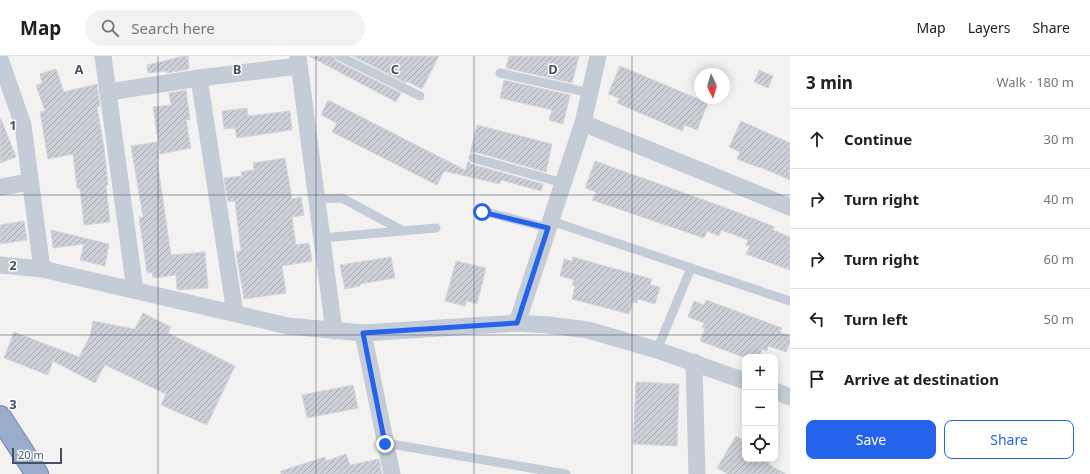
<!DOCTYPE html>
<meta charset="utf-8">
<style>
:root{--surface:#fff;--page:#f2f2f2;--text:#202124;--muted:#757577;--line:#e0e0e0;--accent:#2563eb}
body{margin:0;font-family:"Noto Sans",sans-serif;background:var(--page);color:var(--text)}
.controls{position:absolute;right:12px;bottom:12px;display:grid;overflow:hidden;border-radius:8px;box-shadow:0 2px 10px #0003}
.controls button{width:36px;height:36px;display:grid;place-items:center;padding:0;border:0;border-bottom:1px solid var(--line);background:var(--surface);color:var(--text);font:20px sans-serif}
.compass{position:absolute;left:694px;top:12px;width:36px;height:36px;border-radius:50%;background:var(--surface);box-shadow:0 2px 10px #0003;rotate:175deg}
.scale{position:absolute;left:12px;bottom:10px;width:50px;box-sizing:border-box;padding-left:4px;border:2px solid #475261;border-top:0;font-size:11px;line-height:14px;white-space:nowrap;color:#475261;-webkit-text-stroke:3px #fff;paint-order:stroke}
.stop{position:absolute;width:12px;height:12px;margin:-9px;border:3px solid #2563eb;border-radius:50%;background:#fff}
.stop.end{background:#2563eb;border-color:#fff;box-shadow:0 1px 4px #0008}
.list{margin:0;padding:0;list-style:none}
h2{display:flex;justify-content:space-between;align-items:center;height:52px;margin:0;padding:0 16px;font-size:17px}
h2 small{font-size:13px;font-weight:400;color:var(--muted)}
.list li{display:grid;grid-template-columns:26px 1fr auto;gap:12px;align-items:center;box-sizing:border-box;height:60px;padding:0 16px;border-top:1px solid var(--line)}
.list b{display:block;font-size:15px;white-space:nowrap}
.list em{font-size:13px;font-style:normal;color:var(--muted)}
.actions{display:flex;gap:8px;padding:12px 16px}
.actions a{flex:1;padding:9px 0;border:1px solid var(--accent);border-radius:8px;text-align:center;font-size:14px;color:var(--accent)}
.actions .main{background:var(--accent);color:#fff}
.icon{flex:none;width:22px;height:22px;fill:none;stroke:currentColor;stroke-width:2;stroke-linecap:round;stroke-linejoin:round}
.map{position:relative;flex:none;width:790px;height:418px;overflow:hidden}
header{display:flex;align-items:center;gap:24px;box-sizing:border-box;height:56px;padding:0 20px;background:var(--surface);border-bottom:1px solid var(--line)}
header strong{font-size:19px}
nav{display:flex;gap:22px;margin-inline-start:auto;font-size:14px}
.search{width:280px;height:36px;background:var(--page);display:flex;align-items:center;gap:10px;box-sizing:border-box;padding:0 14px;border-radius:22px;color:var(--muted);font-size:15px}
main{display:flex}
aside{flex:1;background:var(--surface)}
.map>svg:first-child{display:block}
.building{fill:url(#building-hatch);stroke:#d5d6dd}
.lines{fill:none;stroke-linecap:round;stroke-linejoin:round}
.trunk-casing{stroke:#6f87b0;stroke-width:24}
.service{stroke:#c4ccd7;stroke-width:9}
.minor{stroke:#c4ccd7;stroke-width:17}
.trunk{stroke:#9aaccb;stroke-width:22}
.route{stroke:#2563eb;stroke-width:5}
.grid{fill:none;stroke:#475261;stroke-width:1;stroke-opacity:0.55}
.grid-label{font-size:13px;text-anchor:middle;font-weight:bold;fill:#475261;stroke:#fff;stroke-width:3;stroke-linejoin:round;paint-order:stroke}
</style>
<header>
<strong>Map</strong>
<div class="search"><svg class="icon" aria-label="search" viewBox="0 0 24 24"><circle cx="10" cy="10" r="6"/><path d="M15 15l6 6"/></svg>Search here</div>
<nav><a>Map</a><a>Layers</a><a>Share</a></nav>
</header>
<main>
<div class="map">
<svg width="790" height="418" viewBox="0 0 790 418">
<defs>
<pattern id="building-hatch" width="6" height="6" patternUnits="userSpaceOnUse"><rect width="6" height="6" fill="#cdcfd7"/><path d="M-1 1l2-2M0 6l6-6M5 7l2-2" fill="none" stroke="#a8abb2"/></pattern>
</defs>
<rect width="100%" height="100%" fill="#f4f1f1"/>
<g class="building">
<path d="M184,0H188L189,13L167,17V15L148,17L147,9Z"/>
<path d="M309,0H333L336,5L401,37L396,46Z"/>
<path d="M353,0H439L422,33L407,25L406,27Z"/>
<path d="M509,0H579L572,27L506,12Z"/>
<path d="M620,10L708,47L697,74L685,69L682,75L617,47L619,42L608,38Z"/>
<path d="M56,13L64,36L97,28L100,50L97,51L104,91L108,129H106L110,166L84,169L80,132H77L73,98L48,103L40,56L45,55L36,29L42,27L40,18Z"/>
<path d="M759,14L773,20L768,32L754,26Z"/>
<path d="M504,24L570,39L563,68L549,64L552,54L500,42Z"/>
<path d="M186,34L190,64H186L191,92L160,98L153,51L171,49L169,37Z"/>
<path d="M328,44L465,114L468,105L471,108L543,128L541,135L501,124L500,128L444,115L437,129L332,76L337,67L321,59Z"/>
<path d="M247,52L248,60L290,55L292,74L237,82L235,72L224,73L222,55Z"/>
<path d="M0,63H1L16,101L0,107Z"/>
<path d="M741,65L790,87V124L760,111V112L737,103L740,96L729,91Z"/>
<path d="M477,69L552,88L546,116L475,96L470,97Z"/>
<path d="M157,86L159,103H157L171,199L205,196L208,232L177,234L176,219L153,222L152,216L147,217L139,161H143L131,90Z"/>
<path d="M285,102L292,143L301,141L304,159L292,161L296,189L309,187L312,205L282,210L286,237L244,243L236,196L241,195L235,145L228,146L224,122L242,120L241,116L254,114L253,107Z"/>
<path d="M595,105L729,153L775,171L773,174L790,181V214L746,198L750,190L746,189L748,184L721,174L719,180L707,175L704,182L592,144L596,136L585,132Z"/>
<path d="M24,165L27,184L0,188V169Z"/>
<path d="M51,174L109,188L105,210L80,204L84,188L53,192Z"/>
<path d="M391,201L395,222L360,228V230L345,233L340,209Z"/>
<path d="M573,201L652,223L650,229L660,231L655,248L638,243L637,247L633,246L629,258L572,243L575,230L572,229L574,224L560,220L564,203L572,205Z"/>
<path d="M456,205L486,212L477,248L467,245L465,250L445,245Z"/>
<path d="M706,244L782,272L780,276L790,280V287L786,296L768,290L767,295L762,293L759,301H743L700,285L705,272H702L704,267L688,261L694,245L704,249Z"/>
<path d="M143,257L171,271L168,277L235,310L207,369L161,349L166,338L105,309L95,327L53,305L48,319L4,302L14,276L79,301L90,280L93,265L135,273Z"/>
<path d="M636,326L679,328L677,390L633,388Z"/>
<path d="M353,329L358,352L307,362L302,339Z"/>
<path d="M736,380L745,385V403H771L768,408L786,418H728L717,412Z"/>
<path d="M346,398L350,409L379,403L382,418H281V415L325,401L326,405Z"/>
</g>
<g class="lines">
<g class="trunk-casing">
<path id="trunk" d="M0,361L37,418"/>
</g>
<g class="service">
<path d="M339,0L420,40"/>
<path d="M500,17L590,37"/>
<path d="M473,102L563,127"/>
<path d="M317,143L342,142L403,175"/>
<path d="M482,155L548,172"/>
<path d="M551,165L691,212L657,294"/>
<path d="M322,182L436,172"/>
<path d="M691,212L790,245"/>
<path d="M385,387L566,418"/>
</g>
<g class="minor">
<path d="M103,0L135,234"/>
<path d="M298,0L334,275"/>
<path d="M0,3L23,69L42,213"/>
<path d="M199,22L235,257"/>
<path d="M109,36L199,22L299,10"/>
<path d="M583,67L790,151"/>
<path d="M0,131L30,126"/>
<path d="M0,209L42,213L288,270L363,277L517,267L549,269L588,274L657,294L745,325"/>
<path d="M517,267L583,67L598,0"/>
<path d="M363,277L392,418"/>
<path d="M694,306L697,418"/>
<path d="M775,335L790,341"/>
</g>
<use href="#trunk" class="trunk"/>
</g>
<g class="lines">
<path class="route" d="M385,388L363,277L517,267L548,172L482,156"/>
</g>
<path class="grid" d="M158,0V418M316,0V418M474,0V418M632,0V418M0,139H790M0,279H790"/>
<g class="grid-label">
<text x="79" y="18">A</text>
<text x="237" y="18">B</text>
<text x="395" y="18">C</text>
<text x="553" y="18">D</text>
<text x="13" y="74">1</text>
<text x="13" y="214">2</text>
<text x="13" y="353">3</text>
</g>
</svg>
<div class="controls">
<button>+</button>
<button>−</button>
<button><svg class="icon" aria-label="locate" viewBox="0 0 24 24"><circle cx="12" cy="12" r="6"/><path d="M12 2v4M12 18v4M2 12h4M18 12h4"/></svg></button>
</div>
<svg class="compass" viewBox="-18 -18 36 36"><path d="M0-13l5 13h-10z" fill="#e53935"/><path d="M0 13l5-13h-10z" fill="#757577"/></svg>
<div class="scale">20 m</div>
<div class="stop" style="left:482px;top:156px"></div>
<div class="stop end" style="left:385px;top:388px"></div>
</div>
<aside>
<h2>3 min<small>Walk · 180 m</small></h2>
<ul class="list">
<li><svg class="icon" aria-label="ahead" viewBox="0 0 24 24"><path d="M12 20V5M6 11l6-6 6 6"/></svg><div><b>Continue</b></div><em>30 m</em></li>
<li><svg class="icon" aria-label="right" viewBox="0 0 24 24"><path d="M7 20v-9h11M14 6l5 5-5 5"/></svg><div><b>Turn right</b></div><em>40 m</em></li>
<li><svg class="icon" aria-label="right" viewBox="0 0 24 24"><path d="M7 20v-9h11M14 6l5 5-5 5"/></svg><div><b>Turn right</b></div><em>60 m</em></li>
<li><svg class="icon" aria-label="left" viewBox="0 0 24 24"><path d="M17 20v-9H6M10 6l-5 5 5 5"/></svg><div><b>Turn left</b></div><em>50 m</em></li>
<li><svg class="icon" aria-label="arrive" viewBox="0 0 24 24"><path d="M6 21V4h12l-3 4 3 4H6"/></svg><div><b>Arrive at destination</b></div></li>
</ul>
<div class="actions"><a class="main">Save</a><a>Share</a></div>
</aside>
</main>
